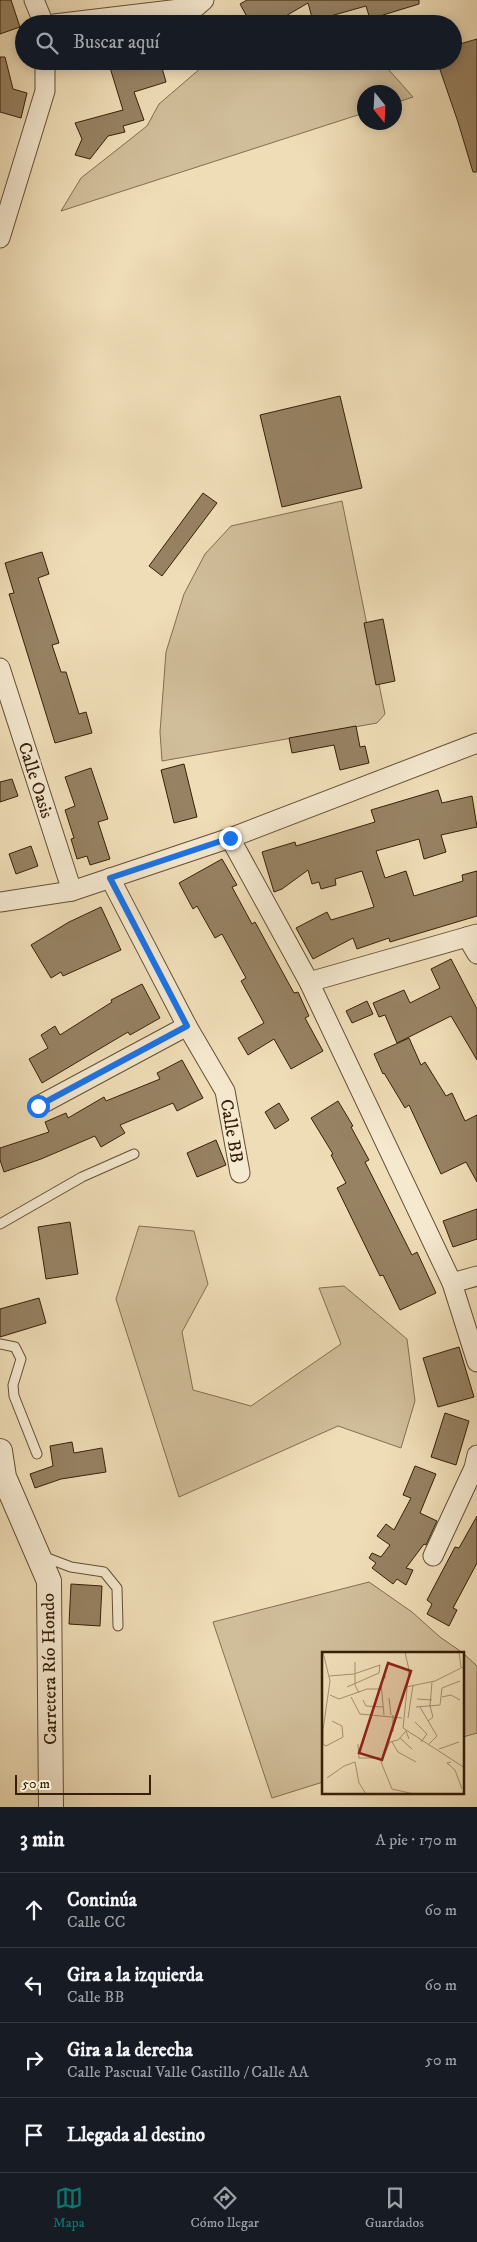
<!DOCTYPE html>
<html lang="es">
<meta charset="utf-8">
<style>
:root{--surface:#171b24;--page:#20242c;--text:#f1f3f6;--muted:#9ea1a6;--line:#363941;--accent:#0f766e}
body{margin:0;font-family:"IM FELL DW Pica",serif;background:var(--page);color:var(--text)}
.compass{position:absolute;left:357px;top:85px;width:45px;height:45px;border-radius:50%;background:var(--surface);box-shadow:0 2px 12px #0003;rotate:162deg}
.scale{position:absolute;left:15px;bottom:12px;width:136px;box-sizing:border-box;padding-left:5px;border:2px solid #372009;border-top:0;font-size:14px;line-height:18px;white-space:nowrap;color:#372009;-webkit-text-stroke:4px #f5e9d0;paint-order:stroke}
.stop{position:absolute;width:15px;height:15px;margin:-11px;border:4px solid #1a73e8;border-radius:50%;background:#fff}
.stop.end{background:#1a73e8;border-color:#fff;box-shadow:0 1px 5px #0008}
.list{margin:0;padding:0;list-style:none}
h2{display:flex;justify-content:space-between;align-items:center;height:65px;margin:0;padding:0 20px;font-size:21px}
h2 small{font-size:16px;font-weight:400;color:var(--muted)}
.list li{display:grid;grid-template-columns:32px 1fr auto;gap:15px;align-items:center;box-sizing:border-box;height:75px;padding:0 20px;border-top:1px solid var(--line)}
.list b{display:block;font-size:19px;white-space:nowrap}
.list p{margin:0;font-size:16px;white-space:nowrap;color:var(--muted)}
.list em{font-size:16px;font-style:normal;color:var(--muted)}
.icon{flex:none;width:28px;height:28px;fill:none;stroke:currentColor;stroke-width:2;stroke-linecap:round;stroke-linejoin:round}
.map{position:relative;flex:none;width:477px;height:1807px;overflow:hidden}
.search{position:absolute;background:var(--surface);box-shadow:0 2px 12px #0003;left:15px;right:15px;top:15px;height:55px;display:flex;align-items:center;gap:12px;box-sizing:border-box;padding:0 18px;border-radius:28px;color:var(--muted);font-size:19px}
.sheet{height:365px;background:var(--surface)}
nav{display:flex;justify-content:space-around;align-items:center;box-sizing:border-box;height:70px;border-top:1px solid var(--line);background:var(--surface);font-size:14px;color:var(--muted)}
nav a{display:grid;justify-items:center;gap:2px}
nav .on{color:var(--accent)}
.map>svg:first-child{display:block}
.green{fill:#d0bd99;stroke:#846e51}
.building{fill:#978263;stroke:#372009}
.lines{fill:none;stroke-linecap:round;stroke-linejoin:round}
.service-casing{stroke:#654f34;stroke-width:11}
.minor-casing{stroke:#654f34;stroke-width:21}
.tertiary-casing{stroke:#654f34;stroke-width:26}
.service{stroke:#f5e9d0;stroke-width:9}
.minor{stroke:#f5e9d0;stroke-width:19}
.tertiary{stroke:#f5e9d0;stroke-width:24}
.route{stroke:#1a73e8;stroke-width:6}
.labels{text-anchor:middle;stroke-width:5;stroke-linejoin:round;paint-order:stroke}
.street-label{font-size:18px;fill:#372009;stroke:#f5e9d0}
.inset-road{fill:none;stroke:#a59171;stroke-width:1}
.view{fill:#8f2418;fill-opacity:0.15;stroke:#8f2418;stroke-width:2.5}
.inset-edge{fill:none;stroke:#372009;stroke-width:2.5}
</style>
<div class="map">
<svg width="477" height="1807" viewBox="0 0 477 1807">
<rect width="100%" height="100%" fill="#efddb7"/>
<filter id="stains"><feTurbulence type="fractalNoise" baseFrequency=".004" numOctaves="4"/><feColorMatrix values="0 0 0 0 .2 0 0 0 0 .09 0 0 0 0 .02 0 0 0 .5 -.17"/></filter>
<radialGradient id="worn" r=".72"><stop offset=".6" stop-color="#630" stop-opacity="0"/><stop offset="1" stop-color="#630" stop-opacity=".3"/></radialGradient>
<g class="green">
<path d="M209,61H295L330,68L349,61H381L413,97L395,103L394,92H364V113L61,211L81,178L147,126L159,104Z"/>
<path d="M342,501L385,714L377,723L162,761L160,732L166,652L184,594L205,554L231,526Z"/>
<path d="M139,1226L194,1231L208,1284L182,1332L193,1390L251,1406L341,1344L319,1288L344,1286L407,1339L415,1401L401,1448L338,1426L179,1497L116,1299Z"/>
<path d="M369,1582L412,1612L440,1637L463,1653H323V1782L272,1798L213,1622Z"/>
<path d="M463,1653L477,1666V1733L463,1737Z"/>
</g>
<g class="building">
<path d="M0,0H11L20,27L0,34Z"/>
<path d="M247,0H419V4L370,19L366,6L313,21L308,3L272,24H251L240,4Z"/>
<path d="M477,39V172H473L458,122L437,61H453V46Z"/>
<path d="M0,57H5L13,89L27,93L21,118L0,112Z"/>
<path d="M108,61H160L166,82L134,92L144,120L123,126L125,132L108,136L90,159L75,155L82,139L75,123L123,110Z"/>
<path d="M340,396L362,488L282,507L260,415Z"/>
<path d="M203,493L217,503L162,576L149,566Z"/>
<path d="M42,552L49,574L38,578L59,643L52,645L61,672H66L79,714L86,712L92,733L55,743L9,594L14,593L5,563Z"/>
<path d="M383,619L395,681L376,685L364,623Z"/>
<path d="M356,726L360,747L365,746L369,763L340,770L334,745L292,753L289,738Z"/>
<path d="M184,764L197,817L174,823L161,770Z"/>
<path d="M91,768L108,819L98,822L110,859L90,865L87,856L77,859L71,839L74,838L65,810L75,806L65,777Z"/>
<path d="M12,779L18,796L0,802V782Z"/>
<path d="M438,790L442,803L472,796L477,827L441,835L446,852L424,859L419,839L376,851L385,878L406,871L414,896L463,881L462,875L477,871V916L390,942L389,938L357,949L353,938L313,959L296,928L327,912L331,920L374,907L362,871L335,879L336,885L321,889L319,882L312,884L308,870L282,889L274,892L262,852L295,842L296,846L375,822L371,810Z"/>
<path d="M31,846L38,866L16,874L9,854Z"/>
<path d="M222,859L237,885L232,887L252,924L255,922L294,993L298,992L309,1016L305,1018L323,1051L291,1069L274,1039L248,1055L238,1038L264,1023L241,981L246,978L222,934L215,938L197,906L193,909L179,883Z"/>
<path d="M101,907L121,950L63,976L61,972L51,978L31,945L69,922Z"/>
<path d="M451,959L477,1009V1060L451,1016L397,1043L385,1015L379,1017L373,1003L404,990L410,1003L440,988L431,969Z"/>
<path d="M142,984L160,1018L130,1035L128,1032L42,1083L29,1059L48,1048L41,1035L55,1026L60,1035L112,1002L111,1000Z"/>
<path d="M367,1001L373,1014L352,1023L346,1011Z"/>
<path d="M409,1038L421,1065L425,1062L446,1096L452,1093L465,1121L477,1115V1182L466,1162L441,1174L409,1105L405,1108L384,1073L383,1074L374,1054Z"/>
<path d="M182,1060L203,1098L177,1111L173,1103L120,1125L125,1133L101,1147L95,1136L41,1159L4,1172L0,1160V1148L49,1132L45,1122L66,1113L68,1118L104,1097L106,1101L160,1079L157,1073Z"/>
<path d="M338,1101L353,1126L351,1127L369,1160L365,1162L412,1255L417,1252L436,1293L400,1310L383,1275L380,1276L337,1188L346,1183L331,1155L333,1154L311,1118Z"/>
<path d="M279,1103L289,1120L275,1129L265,1112Z"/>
<path d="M216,1140L226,1165L197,1177L187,1153Z"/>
<path d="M477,1209V1239L453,1247L443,1221Z"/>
<path d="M70,1222L78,1274L46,1279L38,1227Z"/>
<path d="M39,1298L46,1323L0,1337V1309Z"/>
<path d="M459,1347L474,1397L438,1407L423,1358Z"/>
<path d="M445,1413L469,1421L456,1465L431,1457Z"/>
<path d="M72,1442L74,1453L102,1448L106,1472L61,1479L35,1488L30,1474L53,1466L50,1446Z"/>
<path d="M415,1466L436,1474L420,1513L437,1521L426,1545L424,1544L406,1568L413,1570L406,1585L397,1579L393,1584L372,1568L376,1563L369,1558L372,1553L381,1557L390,1545L377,1536L386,1524L394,1530L411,1498L403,1495Z"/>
<path d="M477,1516V1563L453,1608L457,1610L449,1626L427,1614L432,1604L427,1600L455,1547L459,1548Z"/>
<path d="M71,1584L102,1586L100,1626L69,1624Z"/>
</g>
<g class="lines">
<g class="service-casing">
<g id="service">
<path d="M0,1224L82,1177L134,1154"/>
<path d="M0,1344L15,1347L21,1359L13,1385L14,1396L37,1454"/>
<path d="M42,1556L71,1567L104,1572L117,1588L118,1626"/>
</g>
</g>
<g class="minor-casing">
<g id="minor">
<path d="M34,0L44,24"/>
<path d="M54,24L196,7L204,0"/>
<path d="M0,238L45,91V61"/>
<path d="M0,668L72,891"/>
<path d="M230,838L309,982L452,1283L477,1362"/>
<path d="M110,878L187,1026L225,1091L240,1173"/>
<path d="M0,902L72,891L230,838L477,743"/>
<path d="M467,937L477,954"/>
<path d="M309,982L477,934"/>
<path d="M38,1106L187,1026"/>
<path d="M452,1283L477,1276"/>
<path d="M433,1556L474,1468L477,1455"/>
</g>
</g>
<g class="tertiary-casing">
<path id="tertiary" d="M0,1451L4,1477L49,1581L51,1807"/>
</g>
<use href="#service" class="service"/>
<use href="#minor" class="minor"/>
<use href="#tertiary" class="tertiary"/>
</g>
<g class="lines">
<path class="route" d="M38,1106L187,1026L110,878L230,838"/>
</g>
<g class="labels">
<g class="street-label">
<text transform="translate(36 780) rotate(72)" y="6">Calle Oasis</text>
<text transform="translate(232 1131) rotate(80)" y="6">Calle BB</text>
<text transform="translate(49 1669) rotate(-91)" y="6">Carretera Río Hondo</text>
</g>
</g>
<g transform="translate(322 1652)">
<rect width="142" height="142" fill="#efddb7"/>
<path class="inset-road" d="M1,0L8,29L1,78V92L4,94L21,85L20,74L10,69M83,0L87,18L81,76L143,116M137,0L139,15M33,10V33L37,41M7,24L32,22L58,13L57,21L25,35M84,35L113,29L143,14M8,43L17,47L45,37H59M29,45L38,62L80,66M120,45L129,43L138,48M67,46L69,63M95,47L110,48M41,48L44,54L61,55M94,55L118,53L120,36L138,29M98,55L115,84L106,93M62,63L59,31L64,24M86,66L91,33M106,69L111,65L108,54L110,30M93,70L105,82L99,90M71,80V63M78,86L90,97M87,87L84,79L76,88L68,90L59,110L70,137L92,142M70,90L76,100L94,110M36,92L37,106H58M117,97L137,90M129,110L125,111L133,118L140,137M5,126L22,114L33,110L37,131L44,142"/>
<path class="view" d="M66,11L89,19L60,108L37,101Z"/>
<rect width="142" height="142" class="inset-edge"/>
</g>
<rect width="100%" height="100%" filter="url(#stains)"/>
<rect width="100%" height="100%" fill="url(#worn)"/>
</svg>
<svg class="compass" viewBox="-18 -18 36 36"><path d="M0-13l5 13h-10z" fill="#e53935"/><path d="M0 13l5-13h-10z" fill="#9ea1a6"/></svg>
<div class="scale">50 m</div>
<div class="stop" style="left:38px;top:1106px"></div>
<div class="stop end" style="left:230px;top:838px"></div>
<div class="search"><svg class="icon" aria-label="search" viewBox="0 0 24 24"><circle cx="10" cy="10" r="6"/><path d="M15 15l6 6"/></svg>Buscar aquí</div>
</div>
<section class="sheet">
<h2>3 min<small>A pie · 170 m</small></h2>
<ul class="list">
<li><svg class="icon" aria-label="ahead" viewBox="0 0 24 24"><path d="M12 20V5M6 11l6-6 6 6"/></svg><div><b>Continúa</b><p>Calle CC</p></div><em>60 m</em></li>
<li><svg class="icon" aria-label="left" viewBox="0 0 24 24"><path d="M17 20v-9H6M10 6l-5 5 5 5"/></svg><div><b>Gira a la izquierda</b><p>Calle BB</p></div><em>60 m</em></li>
<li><svg class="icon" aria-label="right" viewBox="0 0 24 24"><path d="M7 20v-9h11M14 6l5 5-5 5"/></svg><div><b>Gira a la derecha</b><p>Calle Pascual Valle Castillo / Calle AA</p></div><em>50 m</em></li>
<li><svg class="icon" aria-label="arrive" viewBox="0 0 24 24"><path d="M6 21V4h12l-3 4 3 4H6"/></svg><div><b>Llegada al destino</b></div></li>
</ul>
</section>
<nav>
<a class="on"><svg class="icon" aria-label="map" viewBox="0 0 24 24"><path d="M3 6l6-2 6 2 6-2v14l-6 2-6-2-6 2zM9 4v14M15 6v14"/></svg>Mapa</a>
<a><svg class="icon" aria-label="directions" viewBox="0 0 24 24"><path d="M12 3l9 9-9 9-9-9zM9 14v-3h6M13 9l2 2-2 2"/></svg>Cómo llegar</a>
<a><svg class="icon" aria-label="saved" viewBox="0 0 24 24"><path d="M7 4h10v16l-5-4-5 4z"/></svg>Guardados</a>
</nav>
